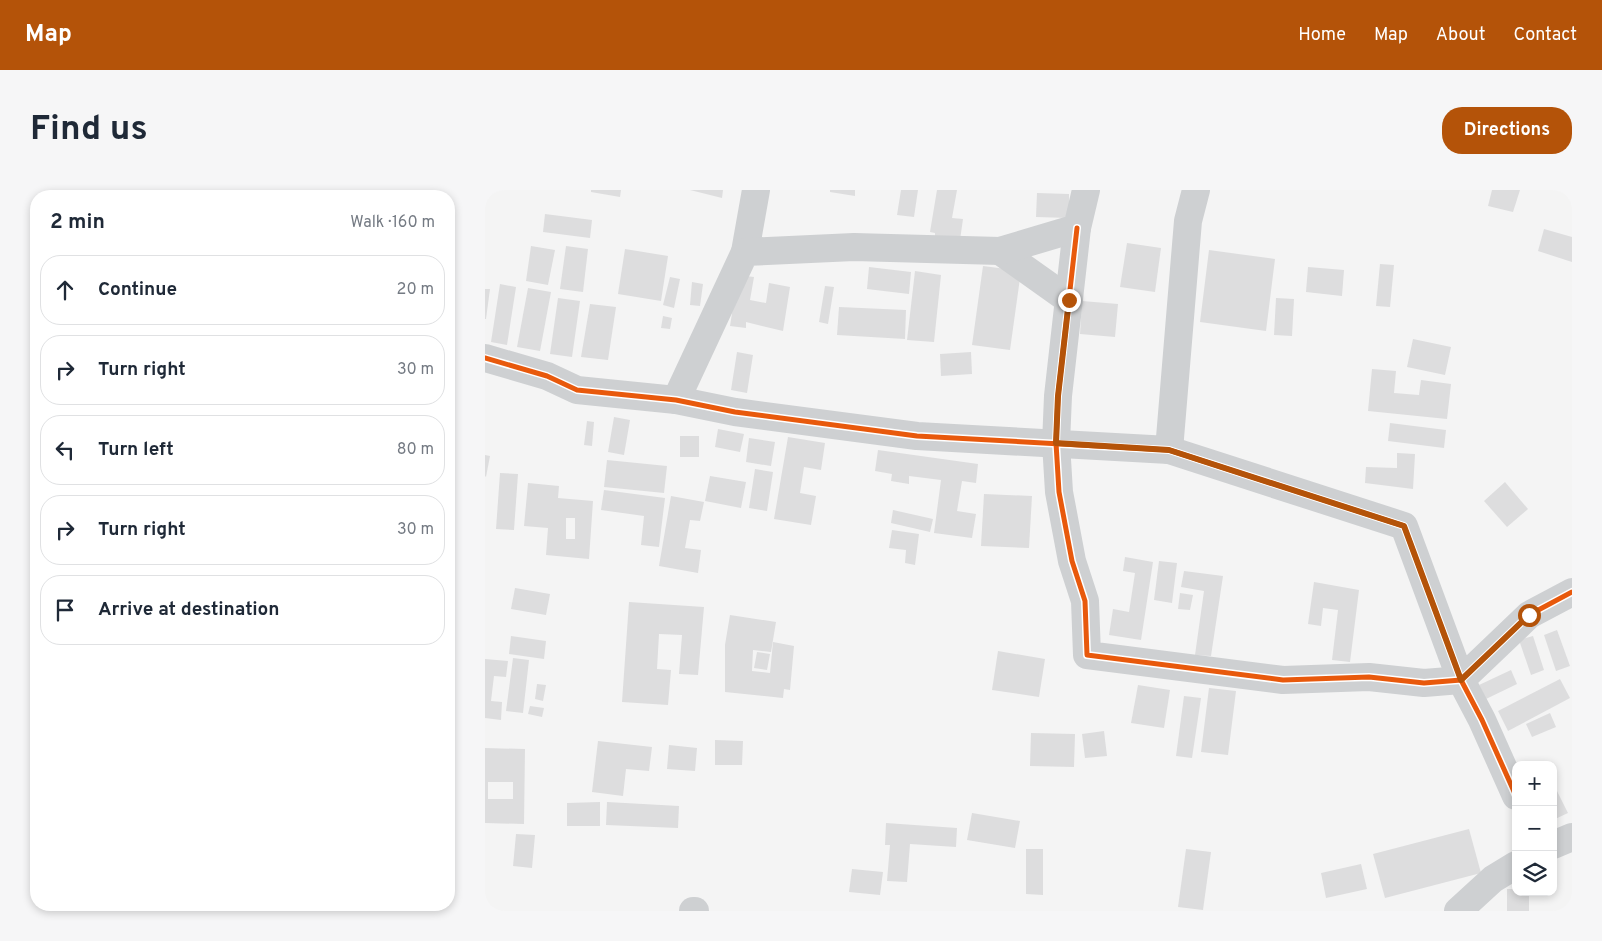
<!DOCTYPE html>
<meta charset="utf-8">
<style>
:root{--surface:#fff;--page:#f6f6f7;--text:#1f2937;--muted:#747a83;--line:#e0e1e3;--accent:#b45309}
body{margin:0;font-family:Overpass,sans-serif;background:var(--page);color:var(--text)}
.controls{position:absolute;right:15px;bottom:15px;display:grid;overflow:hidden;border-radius:10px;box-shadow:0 2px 8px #0003}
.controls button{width:45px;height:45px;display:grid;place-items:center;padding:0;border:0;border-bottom:1px solid var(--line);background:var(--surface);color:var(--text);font:25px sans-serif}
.stop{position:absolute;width:15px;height:15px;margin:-11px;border:4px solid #b45309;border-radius:50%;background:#fff}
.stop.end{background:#b45309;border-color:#fff;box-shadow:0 1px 5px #0008}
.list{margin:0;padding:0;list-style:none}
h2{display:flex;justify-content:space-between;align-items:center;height:65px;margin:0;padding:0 20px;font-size:21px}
h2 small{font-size:16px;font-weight:400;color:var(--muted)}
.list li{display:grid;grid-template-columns:32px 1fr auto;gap:15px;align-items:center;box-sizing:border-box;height:70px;margin:0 10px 10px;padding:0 10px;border:1px solid var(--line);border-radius:20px}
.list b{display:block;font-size:19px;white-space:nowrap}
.list em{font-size:16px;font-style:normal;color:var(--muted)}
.icon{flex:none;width:28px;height:28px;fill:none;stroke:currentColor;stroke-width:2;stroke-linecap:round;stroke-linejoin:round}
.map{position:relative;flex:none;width:1087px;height:721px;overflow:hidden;border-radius:20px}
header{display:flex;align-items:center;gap:30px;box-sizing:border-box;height:70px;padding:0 25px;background:var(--accent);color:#fff}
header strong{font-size:24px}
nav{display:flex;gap:28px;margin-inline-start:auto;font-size:18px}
.intro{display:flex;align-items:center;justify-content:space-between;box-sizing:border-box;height:120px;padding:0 30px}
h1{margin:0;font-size:35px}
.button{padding:12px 22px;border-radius:20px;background:var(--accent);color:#fff;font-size:18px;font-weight:700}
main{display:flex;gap:30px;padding:0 30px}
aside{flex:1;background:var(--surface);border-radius:20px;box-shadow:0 2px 8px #0003}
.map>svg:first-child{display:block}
.building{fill:#ddddde;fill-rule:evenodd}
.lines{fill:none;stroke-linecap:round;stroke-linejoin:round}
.minor{stroke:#ced0d2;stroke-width:28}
.cycleway-casing{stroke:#fff;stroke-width:8}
.cycleway{stroke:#e8590c;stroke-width:5}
.route{stroke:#b45309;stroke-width:6}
</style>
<header>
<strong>Map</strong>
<nav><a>Home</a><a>Map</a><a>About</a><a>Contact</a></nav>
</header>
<div class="intro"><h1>Find us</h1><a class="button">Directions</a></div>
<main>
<aside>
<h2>2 min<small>Walk · 160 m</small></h2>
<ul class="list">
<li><svg class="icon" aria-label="ahead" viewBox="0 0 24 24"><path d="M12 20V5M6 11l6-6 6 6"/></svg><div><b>Continue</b></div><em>20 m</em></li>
<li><svg class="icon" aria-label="right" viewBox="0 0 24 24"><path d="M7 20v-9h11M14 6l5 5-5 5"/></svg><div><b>Turn right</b></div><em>30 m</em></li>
<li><svg class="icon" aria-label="left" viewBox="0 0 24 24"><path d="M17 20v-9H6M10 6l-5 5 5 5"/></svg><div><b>Turn left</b></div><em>80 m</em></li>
<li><svg class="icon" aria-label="right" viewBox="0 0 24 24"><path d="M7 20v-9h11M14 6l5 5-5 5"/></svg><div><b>Turn right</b></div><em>30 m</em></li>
<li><svg class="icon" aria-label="arrive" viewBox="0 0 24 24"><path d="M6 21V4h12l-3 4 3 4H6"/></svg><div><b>Arrive at destination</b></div></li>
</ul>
</aside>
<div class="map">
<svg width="1087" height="721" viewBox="0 0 1087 721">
<rect width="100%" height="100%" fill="#f4f4f4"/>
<g class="building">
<path d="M106,0H136L135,7L106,2Z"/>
<path d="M205,0H238L237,8Z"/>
<path d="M345,0H370V6L345,2Z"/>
<path d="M416,0H433L429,27L412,25Z"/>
<path d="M452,0H472L467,28L478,29L475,50L450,46V43L445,42Z"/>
<path d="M1007,0H1035L1028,22L1003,16Z"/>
<path d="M552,3L584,4V28L551,27Z"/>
<path d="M60,24L107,30L105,48L58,42Z"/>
<path d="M1059,39L1087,47V72L1053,61Z"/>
<path d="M642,53L676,58L670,102L635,97Z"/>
<path d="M46,56L70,60L63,95L41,91Z"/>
<path d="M81,56L103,59L98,102L75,99Z"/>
<path d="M140,59L183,66L176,111L133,104Z"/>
<path d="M724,60L790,69L781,141L715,132Z"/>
<path d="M895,74L909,75L905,117L891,116Z"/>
<path d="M498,76L536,81L525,160L487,155Z"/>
<path d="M384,77L426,82L424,104L382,99Z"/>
<path d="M823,77L859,80L857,106L821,102Z"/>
<path d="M430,81L456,85L449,152L422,150Z"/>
<path d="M253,85L269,87L265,110L281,113L284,93L305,97L298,141L261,132V138L245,136Z"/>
<path d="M185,87L195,89L189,118L178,115Z"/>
<path d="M207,92L218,94L215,116L205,115Z"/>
<path d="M15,94L31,97L22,155L6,152Z"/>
<path d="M340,96L349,97L343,134L334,132Z"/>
<path d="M43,98L66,102L55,161L32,157Z"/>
<path d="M0,99H5L1,129H0Z"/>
<path d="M73,108L95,111L87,167L65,164Z"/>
<path d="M791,108L809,109L807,146L789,145Z"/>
<path d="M597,111L633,114L630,147L595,144Z"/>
<path d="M105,114L131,117L123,170L96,167Z"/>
<path d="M354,117L421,120L420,149L352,145Z"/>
<path d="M178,126L187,128L185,139L176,138Z"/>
<path d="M928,149L966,157L960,185L922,177Z"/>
<path d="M252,162L268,165L262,203L246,200Z"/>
<path d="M486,162L487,184L456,186L455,164Z"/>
<path d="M887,179L911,181L909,203L934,205L936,190L966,194L962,229L883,221Z"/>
<path d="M129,227L145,230L139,265L123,262Z"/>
<path d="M102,231L109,232L107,256L99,255Z"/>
<path d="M905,233L961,240L959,258L903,251Z"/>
<path d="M233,239L259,244L255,262L230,257Z"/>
<rect x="195" y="246" width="19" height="21"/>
<path d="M303,247L340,253L336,280L319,277L315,303L331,306L326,335L289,329Z"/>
<path d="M264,248L290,252L286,276L261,272Z"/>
<path d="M393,260L493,274L491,293L477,291L472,321L491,324L487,348L449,343L456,290L424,286V294L406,291L407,284L390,281Z"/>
<path d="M912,263L930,264L928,299L880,293L881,277L912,278Z"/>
<path d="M0,265L5,266L1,287L0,286Z"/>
<path d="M122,270L182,276L179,303L119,297Z"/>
<path d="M270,279L288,282L282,321L264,318Z"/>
<path d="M15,283L33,284L29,340L11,339Z"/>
<path d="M225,286L261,292L256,318L220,311Z"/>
<path d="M1020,292L1043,319L1022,337L999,311Z"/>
<path d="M43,293L74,296L73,308L108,311L104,369L61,365L63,338L39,336ZM81,328H90V349H81Z"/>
<path d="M119,300L180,308L174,357L156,355L159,326L116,320Z"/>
<path d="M499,304L547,306L544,358L496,356Z"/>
<path d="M186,306L219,312L215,331L205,330L200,358L216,360L213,383L174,376Z"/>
<path d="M408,320L448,329L445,342L406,333Z"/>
<path d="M407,340L434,344L430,375L420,373L421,360L404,358Z"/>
<path d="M640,367L668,372L656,450L624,445L628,419L644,422L650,383L638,381Z"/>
<path d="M674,371L692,373L687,413L669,410Z"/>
<path d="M699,381L738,386L726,466L710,465L719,401L696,397Z"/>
<path d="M829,392L874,400L865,472L847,470L853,420L838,418L836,436L823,434Z"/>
<path d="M30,398L65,404L61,425L26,419Z"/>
<path d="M695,403L708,405L705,420L693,419Z"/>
<path d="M144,412L219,417L213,485L194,484L197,445L174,444L172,479L186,480L183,515L137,512Z"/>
<path d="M245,425L291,432L286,462L268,460L267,481L285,483L288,452L309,456L305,500L299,499L298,508L240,502V455Z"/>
<path d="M1072,440L1085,476L1071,481L1059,445Z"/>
<path d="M26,446L61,451L59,469L24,464Z"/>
<path d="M1048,446L1059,480L1046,485L1034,450Z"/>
<path d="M513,461L560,469L554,507L507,500Z"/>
<path d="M272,462L285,464L282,480L269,478Z"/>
<path d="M28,468L44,470L38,523L21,521Z"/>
<path d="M0,469L23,471L21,487L9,486L6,511L17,512L16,530L0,528Z"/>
<path d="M1026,480L1032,494L1001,509L994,495Z"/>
<path d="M1075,489L1085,508L1023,541L1013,521Z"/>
<path d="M52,494L61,495L58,511L50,509Z"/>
<path d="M653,495L685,500L679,538L646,533Z"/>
<path d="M724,498L751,501L743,565L716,562Z"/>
<path d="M699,506L716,508L707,568L691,566Z"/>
<path d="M45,516L59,518L57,527L43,524Z"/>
<path d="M1065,523L1071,537L1047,547L1041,534Z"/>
<path d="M619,541L622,566L600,568L597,544Z"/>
<path d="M546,543L590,544L589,577L545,576Z"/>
<path d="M230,550L258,551L257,575H230Z"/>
<path d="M113,551L167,557L164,581L141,579L138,606L107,602Z"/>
<path d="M184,555L212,558L210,581L182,579Z"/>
<path d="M0,558L40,559L39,634L0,633ZM3,592H28V609H3Z"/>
<path d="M1068,593L1083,623L1068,630Z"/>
<path d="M115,612V636H82V613Z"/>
<path d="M122,612L194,616L193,638L121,635Z"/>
<path d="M487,623L535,631L530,658L482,650Z"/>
<path d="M401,633L472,638L471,657L425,654L422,692L402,691L405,655H400Z"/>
<path d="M984,639L996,683L900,708L888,664Z"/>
<path d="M31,644L50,645L47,678L28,676Z"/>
<path d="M541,659H558V705L541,704Z"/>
<path d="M701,659L726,662L718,720L693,717Z"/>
<path d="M876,674L882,699L841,708L836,683Z"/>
<path d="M367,679L398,682L395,705L364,702Z"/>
<path d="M1022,699H1031V702H1044V721H1022Z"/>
</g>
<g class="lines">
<g class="minor">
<path d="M592,38L573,206L571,253L574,302L587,371L600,411L602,465L798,490L884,487L939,493L976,490L997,530L1031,606"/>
<path d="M515,61L584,110"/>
<path d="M260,62L271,0"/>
<path d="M0,168L62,186L92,200L191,210L250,222L432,246L684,260L919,336L976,490L1044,425L1087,402"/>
<path d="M191,210L260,62L369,57L515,61L592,38L601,0"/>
<path d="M684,260L703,31L711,0"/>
<path d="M1068,655L1087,647"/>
<path d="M208,721H210"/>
<path d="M973,721L1008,689L1031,675"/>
</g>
<g class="cycleway-casing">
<g id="cycleway">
<path d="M592,38L573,206L571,253L574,302L587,371L600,411L602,465L798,490L884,487L939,493L976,490L997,530L1031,606"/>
<path d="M0,168L62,186L92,200L191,210L250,222L432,246L684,260L919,336L976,490L1044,425L1087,402"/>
</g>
</g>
<use href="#cycleway" class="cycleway"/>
</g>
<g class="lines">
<path class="route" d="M584,110L573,206L571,253L684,260L919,336L976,490L1044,425"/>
</g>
</svg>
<div class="controls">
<button>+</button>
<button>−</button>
<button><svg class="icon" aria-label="layers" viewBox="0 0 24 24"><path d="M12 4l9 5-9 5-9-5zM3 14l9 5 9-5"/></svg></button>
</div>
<div class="stop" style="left:1044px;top:425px"></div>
<div class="stop end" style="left:584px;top:110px"></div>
</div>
</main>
